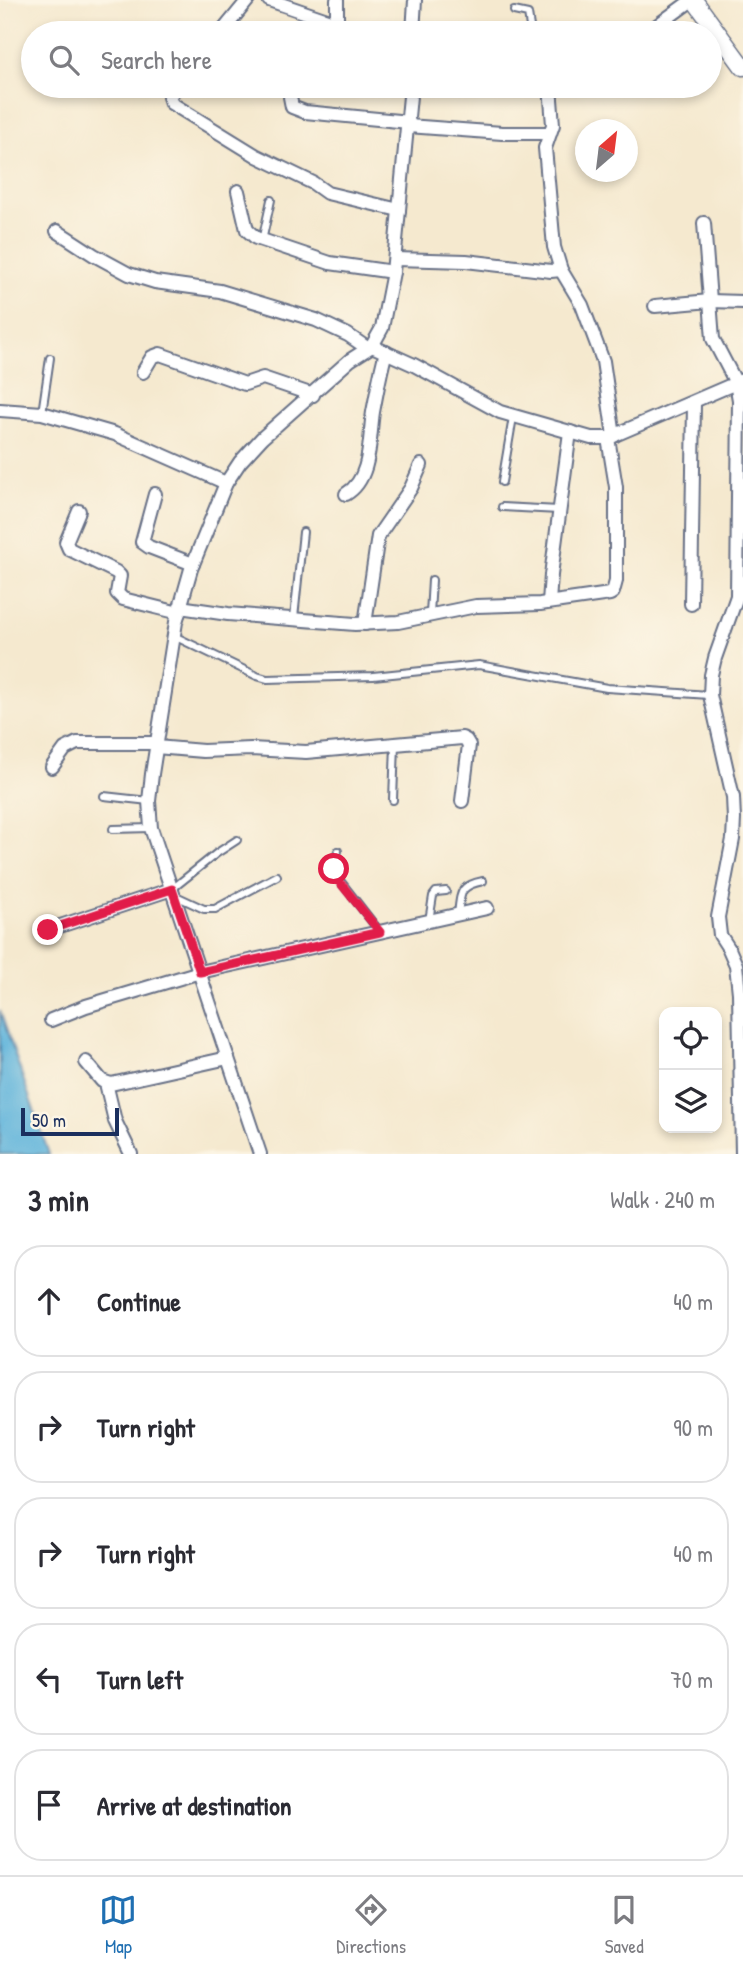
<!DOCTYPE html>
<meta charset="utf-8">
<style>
:root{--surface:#fff;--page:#f7f7f7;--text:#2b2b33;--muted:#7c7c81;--line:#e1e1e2;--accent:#1f6fb2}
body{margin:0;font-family:"Patrick Hand",sans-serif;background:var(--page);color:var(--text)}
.controls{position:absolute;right:21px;bottom:21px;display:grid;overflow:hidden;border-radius:14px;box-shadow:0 4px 10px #0003}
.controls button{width:63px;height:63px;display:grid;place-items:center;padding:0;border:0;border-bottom:2px solid var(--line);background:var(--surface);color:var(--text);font:35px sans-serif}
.compass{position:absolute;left:575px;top:119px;width:63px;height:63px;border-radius:50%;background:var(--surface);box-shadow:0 4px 10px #0003;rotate:28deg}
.scale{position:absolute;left:21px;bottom:18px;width:98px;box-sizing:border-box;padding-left:7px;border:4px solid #1b2f5e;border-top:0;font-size:19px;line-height:24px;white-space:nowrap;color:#1b2f5e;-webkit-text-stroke:5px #fcf5e5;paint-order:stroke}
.stop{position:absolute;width:21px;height:21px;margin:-16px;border:5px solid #e11d48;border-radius:50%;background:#fff}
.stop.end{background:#e11d48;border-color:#fff;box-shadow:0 2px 7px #0008}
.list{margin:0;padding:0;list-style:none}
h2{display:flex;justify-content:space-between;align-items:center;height:91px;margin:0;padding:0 28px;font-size:30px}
h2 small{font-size:23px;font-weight:400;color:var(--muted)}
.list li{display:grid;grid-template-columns:46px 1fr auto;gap:21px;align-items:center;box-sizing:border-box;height:112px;margin:0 14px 14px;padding:0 14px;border:2px solid var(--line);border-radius:28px}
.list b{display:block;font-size:26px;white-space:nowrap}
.list em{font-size:23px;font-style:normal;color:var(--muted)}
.icon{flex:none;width:38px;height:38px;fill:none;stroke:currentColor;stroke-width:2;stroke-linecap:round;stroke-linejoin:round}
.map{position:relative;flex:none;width:743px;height:1154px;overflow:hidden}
.search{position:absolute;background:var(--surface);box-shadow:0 4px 10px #0003;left:21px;right:21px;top:21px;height:77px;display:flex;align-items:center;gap:18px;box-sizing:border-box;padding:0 24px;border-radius:38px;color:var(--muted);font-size:26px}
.sheet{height:721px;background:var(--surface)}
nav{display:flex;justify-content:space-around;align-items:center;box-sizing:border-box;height:98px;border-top:2px solid var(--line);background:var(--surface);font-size:19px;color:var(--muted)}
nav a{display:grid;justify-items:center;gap:4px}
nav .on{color:var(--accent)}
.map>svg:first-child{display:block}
.water{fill:#5fb4db;stroke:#3d729c;stroke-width:2}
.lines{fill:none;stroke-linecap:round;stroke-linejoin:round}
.lane-casing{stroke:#677086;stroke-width:10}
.street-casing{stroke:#677086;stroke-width:16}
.secondary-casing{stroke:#677086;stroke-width:19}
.lane{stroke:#fff;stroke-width:6}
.street{stroke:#fff;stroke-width:12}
.secondary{stroke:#fff;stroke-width:16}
.route{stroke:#e11d48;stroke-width:9}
</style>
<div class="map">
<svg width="743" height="1154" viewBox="0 0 743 1154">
<rect width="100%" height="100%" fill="#fcf5e5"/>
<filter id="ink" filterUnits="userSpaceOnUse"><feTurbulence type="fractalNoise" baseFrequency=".0143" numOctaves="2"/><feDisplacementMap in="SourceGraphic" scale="14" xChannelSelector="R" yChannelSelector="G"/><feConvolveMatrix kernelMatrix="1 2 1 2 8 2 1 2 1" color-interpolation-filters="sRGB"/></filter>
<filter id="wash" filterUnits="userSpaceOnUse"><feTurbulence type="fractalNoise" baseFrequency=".00686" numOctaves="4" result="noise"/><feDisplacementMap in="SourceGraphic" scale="28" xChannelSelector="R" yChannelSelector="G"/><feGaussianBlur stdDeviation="1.57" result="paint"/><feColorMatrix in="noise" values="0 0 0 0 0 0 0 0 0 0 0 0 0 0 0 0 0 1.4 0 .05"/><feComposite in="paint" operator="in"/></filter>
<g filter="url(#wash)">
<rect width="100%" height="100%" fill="#f5e9cf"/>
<path class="water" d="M0,1010L1,1014L49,1154H0Z"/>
</g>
<g filter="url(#ink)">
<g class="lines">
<g class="lane-casing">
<g id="lane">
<path d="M514,11L528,14L531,33"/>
<path d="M262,241L271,200"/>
<path d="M42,413L50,358"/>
<path d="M502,482L513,417"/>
<path d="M502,507L559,510"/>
<path d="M430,614L432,580"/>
<path d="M294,618L303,532"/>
<path d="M174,636L257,676L267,679L373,676L479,665L607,688L709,695"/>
<path d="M104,796L149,801"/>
<path d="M393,800L395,744"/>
<path d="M113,829L151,828"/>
<path d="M338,851L334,869L335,874L380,932"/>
<path d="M172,889L217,853L237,840"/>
<path d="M176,896L204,909H215L277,876"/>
<path d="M458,914C461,892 459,886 483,881"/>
<path d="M429,921L433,896L436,892L446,891"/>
</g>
</g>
<g class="street-casing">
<g id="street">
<path d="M269,0L365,33"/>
<path d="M337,0V24"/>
<path d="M221,33L248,0"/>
<path d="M413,33L415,0"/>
<path d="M647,33L692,0"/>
<path d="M177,86L169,97L171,103L257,156L313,183L327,193L399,210"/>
<path d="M550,86L553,125L545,148L554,247L561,270L582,305L603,361L614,436"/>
<path d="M290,97L292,107L305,112L409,122"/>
<path d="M408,126L502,133H550"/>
<path d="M238,191L247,230L256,238L330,263L393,272"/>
<path d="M704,223L713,339L736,383L739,400L737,596L715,658L711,675L710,695L733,797L734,819L733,839L718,917L720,935L729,949L736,965L739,993L742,1154"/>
<path d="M57,231L94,255L129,274L155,282L220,291L316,320L348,335L367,348"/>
<path d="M395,259L466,261L551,271L561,270"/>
<path d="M655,306L710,301L743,302"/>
<path d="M372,346L414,365L500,412L591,438H608L743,380"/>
<path d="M143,372L152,357L160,354L245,384L263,378L313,395"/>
<path d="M0,410L42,413L115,434L226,483"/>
<path d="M155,494L142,542L149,547L193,564"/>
<path d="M346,494C372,479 369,438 373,412C377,392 380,372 386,352"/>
<path d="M79,511L66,542L69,549L116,572L120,576L117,593L123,599L179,613"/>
<path d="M549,602L551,575L570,432"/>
<path d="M691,604L694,403"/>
<path d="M180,607L228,614L355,624L398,622L476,606L540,604L610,594L613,592L616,581V487L608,438"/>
<path d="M365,624L378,536L411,488L421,465"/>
<path d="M156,747L203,751L251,749L306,752L462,738L466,740L469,745L462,801"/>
<path d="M52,767L65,749L77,743H157"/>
<path d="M48,930L172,889"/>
<path d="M51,1020L86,1006L200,972L487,908"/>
<path d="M86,1062L102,1081L111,1084L228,1058"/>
<path d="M106,1083L115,1121L131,1154"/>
<path d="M260,1154L151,828L149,801L152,774L176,622L191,569L226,483L240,462L262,438L350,360L372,346L382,328L393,272L411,86"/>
</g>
</g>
<g class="secondary-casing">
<path id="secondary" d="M694,0L743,67"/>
</g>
<use href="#lane" class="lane"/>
<use href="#street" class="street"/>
<use href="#secondary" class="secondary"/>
</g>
</g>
<g class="lines" filter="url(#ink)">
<path class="route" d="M48,930L172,889L200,972L380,932L338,880L334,869"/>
</g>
</svg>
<div class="controls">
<button><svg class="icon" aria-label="locate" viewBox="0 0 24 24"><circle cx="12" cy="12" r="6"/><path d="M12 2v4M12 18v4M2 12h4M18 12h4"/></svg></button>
<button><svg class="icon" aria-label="layers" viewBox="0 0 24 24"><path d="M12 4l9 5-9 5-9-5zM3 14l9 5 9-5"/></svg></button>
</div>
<svg class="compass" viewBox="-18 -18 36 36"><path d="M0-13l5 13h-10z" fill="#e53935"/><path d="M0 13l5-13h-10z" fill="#7c7c81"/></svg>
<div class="scale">50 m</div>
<div class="stop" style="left:334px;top:869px"></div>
<div class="stop end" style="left:48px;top:930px"></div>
<div class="search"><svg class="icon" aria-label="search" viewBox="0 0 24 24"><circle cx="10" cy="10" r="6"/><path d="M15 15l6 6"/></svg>Search here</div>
</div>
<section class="sheet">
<h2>3 min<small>Walk · 240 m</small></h2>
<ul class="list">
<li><svg class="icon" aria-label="ahead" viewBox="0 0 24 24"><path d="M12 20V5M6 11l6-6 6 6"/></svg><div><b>Continue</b></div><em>40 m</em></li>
<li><svg class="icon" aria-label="right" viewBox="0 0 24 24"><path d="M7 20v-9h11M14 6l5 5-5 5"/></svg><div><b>Turn right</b></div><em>90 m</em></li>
<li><svg class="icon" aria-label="right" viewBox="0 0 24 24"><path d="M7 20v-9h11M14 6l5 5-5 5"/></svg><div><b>Turn right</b></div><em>40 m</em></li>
<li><svg class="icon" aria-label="left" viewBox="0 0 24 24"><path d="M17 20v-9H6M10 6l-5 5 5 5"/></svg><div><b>Turn left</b></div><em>70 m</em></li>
<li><svg class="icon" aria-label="arrive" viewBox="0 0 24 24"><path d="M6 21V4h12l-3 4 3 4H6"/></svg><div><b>Arrive at destination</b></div></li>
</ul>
</section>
<nav>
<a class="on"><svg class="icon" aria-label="map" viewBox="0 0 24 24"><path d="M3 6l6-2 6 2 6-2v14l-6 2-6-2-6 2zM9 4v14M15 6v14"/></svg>Map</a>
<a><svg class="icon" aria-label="directions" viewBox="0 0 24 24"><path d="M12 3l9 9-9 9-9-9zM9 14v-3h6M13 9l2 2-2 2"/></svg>Directions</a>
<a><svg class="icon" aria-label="saved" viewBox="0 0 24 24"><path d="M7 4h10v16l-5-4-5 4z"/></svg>Saved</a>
</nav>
